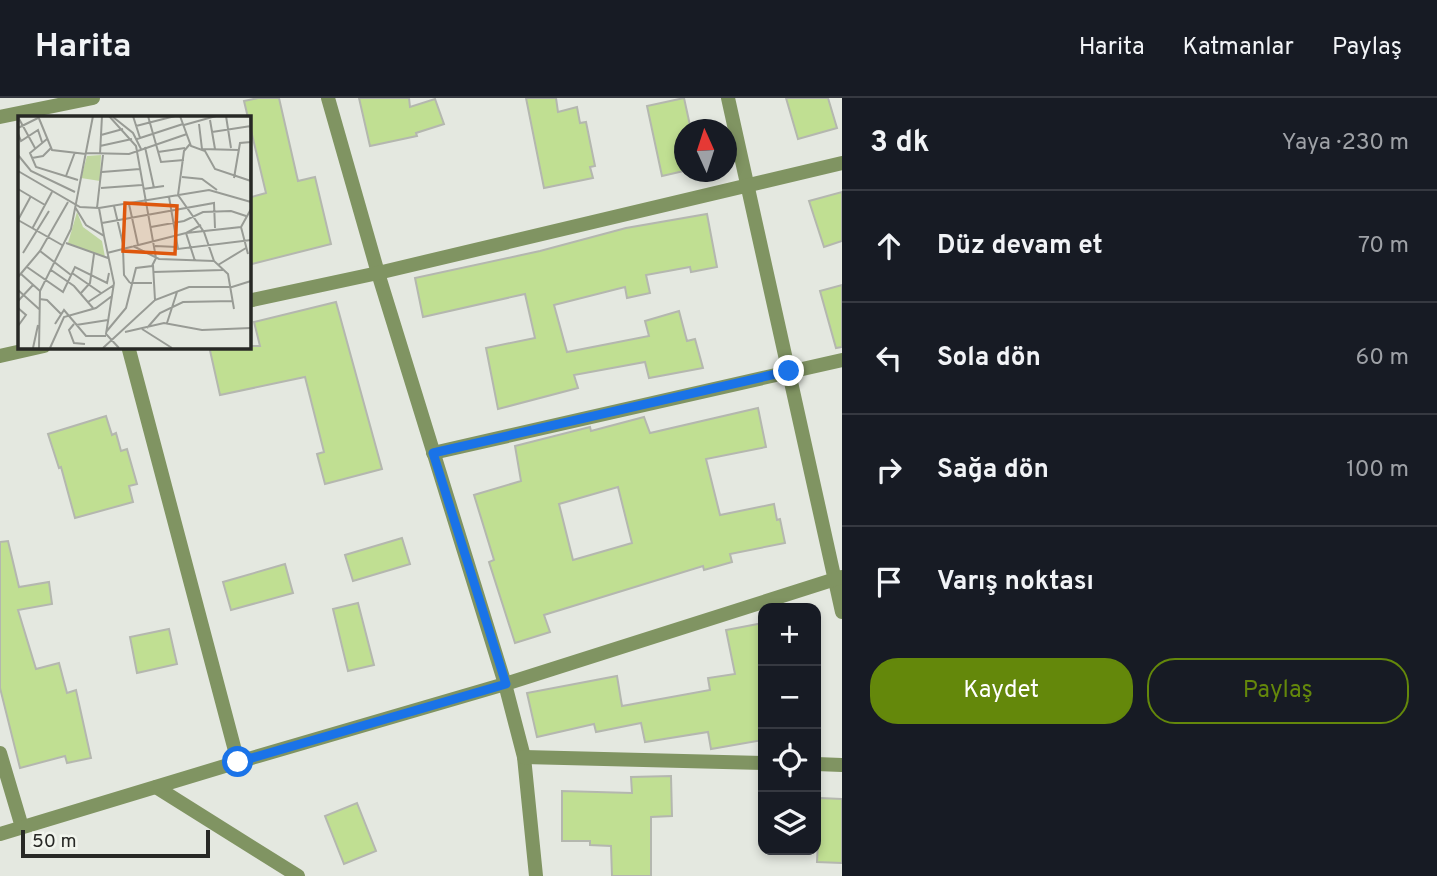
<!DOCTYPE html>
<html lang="tr">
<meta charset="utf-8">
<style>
:root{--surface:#171b24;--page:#20242c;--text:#f1f3f6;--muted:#9ea1a6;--line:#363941;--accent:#64880b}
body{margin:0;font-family:Overpass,sans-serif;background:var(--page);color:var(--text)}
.controls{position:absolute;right:21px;bottom:21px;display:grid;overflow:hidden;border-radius:14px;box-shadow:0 4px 10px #0003}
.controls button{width:63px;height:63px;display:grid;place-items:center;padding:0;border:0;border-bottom:2px solid var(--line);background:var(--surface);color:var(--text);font:35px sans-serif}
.compass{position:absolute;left:674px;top:21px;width:63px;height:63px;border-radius:50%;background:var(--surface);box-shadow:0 4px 10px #0003;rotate:357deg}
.scale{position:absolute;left:21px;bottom:18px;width:189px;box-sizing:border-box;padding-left:7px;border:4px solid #272825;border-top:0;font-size:19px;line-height:24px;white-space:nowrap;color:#272825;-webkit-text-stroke:5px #f1f5ed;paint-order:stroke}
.stop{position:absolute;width:21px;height:21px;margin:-16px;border:5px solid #1a73e8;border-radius:50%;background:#fff}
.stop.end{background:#1a73e8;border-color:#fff;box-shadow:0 2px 7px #0008}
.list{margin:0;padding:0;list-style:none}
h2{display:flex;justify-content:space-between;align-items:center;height:91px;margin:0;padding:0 28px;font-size:30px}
h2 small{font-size:23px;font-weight:400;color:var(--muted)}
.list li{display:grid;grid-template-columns:46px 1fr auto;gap:21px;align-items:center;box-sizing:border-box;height:112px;padding:0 28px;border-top:2px solid var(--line)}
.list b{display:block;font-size:26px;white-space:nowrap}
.list em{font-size:23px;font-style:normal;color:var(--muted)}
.actions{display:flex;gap:14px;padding:21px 28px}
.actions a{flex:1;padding:16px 0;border:2px solid var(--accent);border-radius:28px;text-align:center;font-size:24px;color:var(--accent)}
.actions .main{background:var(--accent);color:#fff}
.icon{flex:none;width:38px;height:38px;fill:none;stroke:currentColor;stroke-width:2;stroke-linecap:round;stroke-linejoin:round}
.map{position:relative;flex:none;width:842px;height:778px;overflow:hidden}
header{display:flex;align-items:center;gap:42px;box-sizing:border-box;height:98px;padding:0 35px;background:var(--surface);border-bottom:2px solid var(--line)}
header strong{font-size:33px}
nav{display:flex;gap:38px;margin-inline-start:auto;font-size:24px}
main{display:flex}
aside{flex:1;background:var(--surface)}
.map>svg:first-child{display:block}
.building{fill:#c0df92;stroke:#b4b7af;stroke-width:2;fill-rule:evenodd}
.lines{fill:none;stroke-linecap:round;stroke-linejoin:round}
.minor{stroke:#809462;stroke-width:14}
.route{stroke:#1a73e8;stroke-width:9}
.inset-road{fill:none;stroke:#989b95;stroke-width:2}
.view{fill:#de570d;fill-opacity:0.15;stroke:#de570d;stroke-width:3.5}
.inset-edge{fill:none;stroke:#272825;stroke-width:3.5}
</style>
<header>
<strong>Harita</strong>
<nav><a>Harita</a><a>Katmanlar</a><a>Paylaş</a></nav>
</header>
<main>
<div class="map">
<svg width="842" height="778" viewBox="0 0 842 778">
<rect width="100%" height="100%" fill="#e4e8e0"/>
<g class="building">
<path d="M258,0H279L298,83L315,79L331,146L248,167V100L266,95L244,3Z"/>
<path d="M359,0H409L410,9L435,1L444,26L416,35L417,38L370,48Z"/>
<path d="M526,0H556L558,14L577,9L580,25L586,24L595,68L590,69L593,80L544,90Z"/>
<path d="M684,0L691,32H684V73L662,78L647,8Z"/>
<path d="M786,0H828L837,30L798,41Z"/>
<path d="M842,94V143L824,149L809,103Z"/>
<path d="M707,116L717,169L691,174L690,169L646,177L650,195L627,200L625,189L554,207L567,254L649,238L645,223L679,213L687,243L695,241L703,270L649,280L645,264L574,277L578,290L498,311L486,250L535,240L525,196L423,219L415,180L540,153L626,130Z"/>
<path d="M842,187V249L836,250L820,193Z"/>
<path d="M336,204L382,371L325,386L317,356L324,354L305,279L220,297L209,248H260L254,224Z"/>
<path d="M758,310L766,349L706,361L720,417L774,406L777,422L780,421L785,445L730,456L732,464L704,472L703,468L544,517L550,534L515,545L489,464L494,462L474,397L521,383L515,348L590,329L591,333L644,319L650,335ZM618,389L632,445L573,462L559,406Z"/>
<path d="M106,318L112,337L116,335L121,353L127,351L137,386L129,388L133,404L75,420L61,369L59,370L48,336Z"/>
<path d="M402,440L410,466L353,483L345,457Z"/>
<path d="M8,443L19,489L49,484L52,506L18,512L36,571L59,565L67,595L76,592L91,660L67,665L65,658L20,670L0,590V444Z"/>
<path d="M285,466L293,495L231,512L223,484Z"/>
<path d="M358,505L374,567L348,573L333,511Z"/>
<path d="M763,525V642L711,651L708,634L645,644L641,625L596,634L594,626L537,639L527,595L617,578L622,608L710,592L708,580L735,576L726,532Z"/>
<path d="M169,531L177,566L137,575L130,539Z"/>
<path d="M671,678L672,718L651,719V778H612L611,748L590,747V743H562V693L632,695L631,679Z"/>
<path d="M820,700L842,701V765L817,764Z"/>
<path d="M357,705L376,753L344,766L325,718Z"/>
</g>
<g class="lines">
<g class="minor">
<path d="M328,0L378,175L505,586L524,659L536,778"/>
<path d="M728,0L842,514"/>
<path d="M0,19L93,0"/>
<path d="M248,203L378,175L842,65"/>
<path d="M128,248L238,664"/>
<path d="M0,258L44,248"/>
<path d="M433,355L842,262"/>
<path d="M0,655L22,729"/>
<path d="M524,659L763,665"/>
<path d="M816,666L842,667"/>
<path d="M156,689L298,778"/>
<path d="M0,736L238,664L505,586L842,479"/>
</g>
</g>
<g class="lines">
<path class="route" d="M238,664L506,586L433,355L789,273"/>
</g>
<g transform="translate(18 18)">
<rect width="233" height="233" fill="#e4e8e0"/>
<path d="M83,39L82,65L63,62L69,40ZM59,96L65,111L84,125L87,141L50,127Z" fill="#c0d6a0"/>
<path class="inset-road" d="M20,0L34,34L68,38M115,0L122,22M130,0L143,46L166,44M162,0L173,30L187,35L197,53L233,65M208,0L213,32M232,0L233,26M0,1L17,32M95,1L115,17L123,33M192,4L197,33M181,8L184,33L221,34M166,9L198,0M118,10L157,0M0,12L20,2M194,16L233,10M0,18L3,25L20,14L24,26M83,19L105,13M29,23L12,37L18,51L60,64M119,23L165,8M172,28L166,35L160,79L186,116L196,145L210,158L216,193M82,30L114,23M127,31L136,72M140,36L167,32M68,37L111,38L169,18M82,38L84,0M0,39L13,55L57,76M14,42L25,40L33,32M0,55L62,91L81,92L191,74L233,86M84,56L122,53M48,60L57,36M164,61L184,63L199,74M216,62L222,27L233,26M232,65L233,32M83,72L124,69M0,73L27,89M125,73L146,70M151,81L160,133L233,124M111,88L120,129M96,90L106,132M57,91L68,109L86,120L96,167L88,218L101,232M79,92L85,39M81,92L86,120M0,104L44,129M0,104L13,80M84,107L196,87L197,112M133,111L166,105L185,96L213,95L228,100M223,111L230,138M14,113L34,76M48,127L90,142M115,130L141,143L196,145M137,130L159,131M105,133L106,159L112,167M22,135L53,159M5,137L31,95M89,137L168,117L223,111L233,93M177,145L168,117L183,109M135,149L137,184M200,149L228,132M9,151L45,176L57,151L89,167L91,157M33,154L56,170L75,192M135,156L205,154M54,157L83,177M3,158L22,175M0,161L22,135L50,86M112,167H134M0,174L21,193M63,177L72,167L76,138M21,183L29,184L43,198M0,185L15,169M70,186L96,169M0,192L8,199L0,210M149,207L159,176M37,208L46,194L68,220H88M56,208L51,214L56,227L67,228M58,209L90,204M129,212L142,197L165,186L215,185M124,213L154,232M88,216L108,192L118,152L134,150L138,142L118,30L91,0M107,216L146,207L184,214L233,212M15,232L20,209M21,232L22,175L53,113L75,0M32,232L46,201L78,192L94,180M85,232L137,184L171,171H214L233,165"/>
<path class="view" d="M107,87L159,90L157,138L105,135Z"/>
<rect width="233" height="233" class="inset-edge"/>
</g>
</svg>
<div class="controls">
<button>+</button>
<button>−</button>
<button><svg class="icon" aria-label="locate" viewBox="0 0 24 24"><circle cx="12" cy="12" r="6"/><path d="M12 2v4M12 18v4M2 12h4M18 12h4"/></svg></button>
<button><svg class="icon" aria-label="layers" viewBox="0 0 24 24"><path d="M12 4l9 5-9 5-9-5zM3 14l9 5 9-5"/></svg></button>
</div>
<svg class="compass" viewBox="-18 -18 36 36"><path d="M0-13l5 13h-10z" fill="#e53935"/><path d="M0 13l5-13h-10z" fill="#9ea1a6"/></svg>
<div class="scale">50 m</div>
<div class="stop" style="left:238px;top:664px"></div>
<div class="stop end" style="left:789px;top:273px"></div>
</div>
<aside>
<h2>3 dk<small>Yaya · 230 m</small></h2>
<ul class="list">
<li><svg class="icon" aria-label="ahead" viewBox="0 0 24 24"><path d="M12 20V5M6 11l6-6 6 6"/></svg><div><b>Düz devam et</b></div><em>70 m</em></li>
<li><svg class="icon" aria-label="left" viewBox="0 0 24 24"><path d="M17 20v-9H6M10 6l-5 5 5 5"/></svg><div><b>Sola dön</b></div><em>60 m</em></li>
<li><svg class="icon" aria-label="right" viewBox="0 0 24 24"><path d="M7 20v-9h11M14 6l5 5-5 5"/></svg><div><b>Sağa dön</b></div><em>100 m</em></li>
<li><svg class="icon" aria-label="arrive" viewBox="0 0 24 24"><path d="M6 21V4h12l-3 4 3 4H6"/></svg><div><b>Varış noktası</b></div></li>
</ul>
<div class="actions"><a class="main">Kaydet</a><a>Paylaş</a></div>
</aside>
</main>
